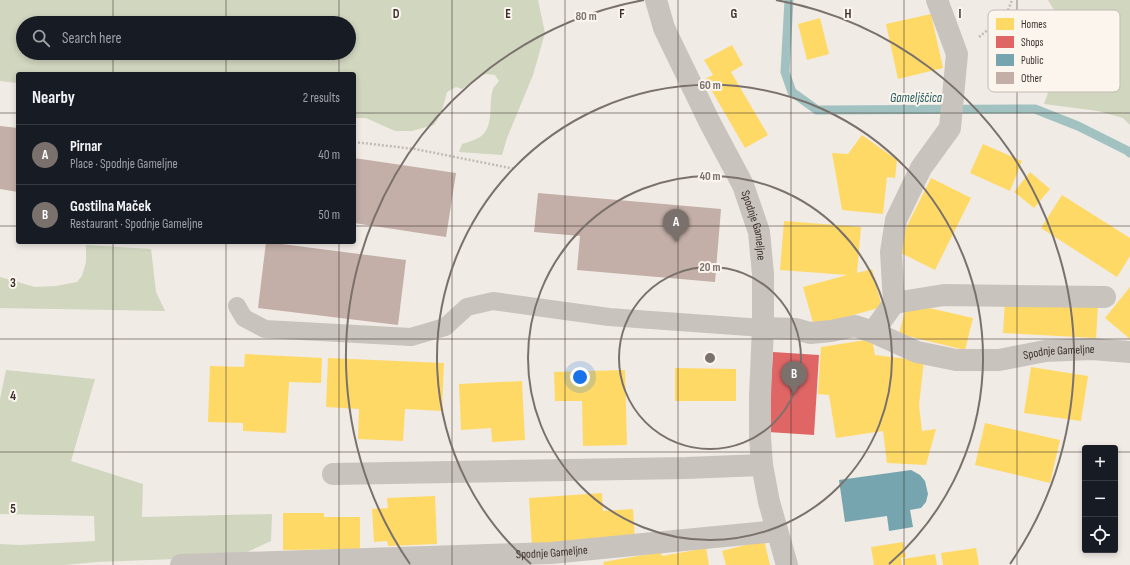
<!DOCTYPE html>
<meta charset="utf-8">
<style>
:root{--surface:#171b24;--page:#242831;--text:#f1f3f6;--muted:#9ea1a6;--line:#363941;--accent:#7a716c}
body{margin:0;font-family:"Sofia Sans Condensed",sans-serif;background:var(--page);color:var(--text)}
.controls{position:absolute;right:12px;bottom:12px;display:grid;overflow:hidden;border-radius:4px;box-shadow:0 2px 6px #0003}
.controls button{width:36px;height:36px;display:grid;place-items:center;padding:0;border:0;border-bottom:1px solid var(--line);background:var(--surface);color:var(--text);font:20px sans-serif}
.you{position:absolute;left:580px;top:377px;width:14px;height:14px;margin:-10px;border:3px solid #fff;border-radius:50%;background:#1a73e8;box-shadow:0 0 0 6px #1a73e833}
.badge{display:grid;place-items:center;width:26px;height:26px;border-radius:50%;background:var(--accent);color:#fff;font-size:13px;font-weight:700}
.pin{position:absolute;translate:-50% -33px;filter:drop-shadow(0 1px 2px #0008)}
.pin::after{content:'';position:absolute;top:21px;width:14px;height:12px;background:inherit;clip-path:polygon(0 0,100% 0,50% 100%)}
.list{margin:0;padding:0;list-style:none}
h2{display:flex;justify-content:space-between;align-items:center;height:52px;margin:0;padding:0 16px;font-size:17px}
h2 small{font-size:13px;font-weight:400;color:var(--muted)}
.list li{display:grid;grid-template-columns:26px 1fr auto;gap:12px;align-items:center;box-sizing:border-box;height:60px;padding:0 16px;border-top:1px solid var(--line)}
.list b{display:block;font-size:15px;white-space:nowrap}
.list p{margin:0;font-size:13px;white-space:nowrap;color:var(--muted)}
.list em{font-size:13px;font-style:normal;color:var(--muted)}
.icon{flex:none;width:22px;height:22px;fill:none;stroke:currentColor;stroke-width:2;stroke-linecap:round;stroke-linejoin:round}
.map{position:relative;flex:none;width:1130px;height:565px;overflow:hidden}
.search{position:absolute;background:var(--surface);box-shadow:0 2px 6px #0003;left:16px;top:16px;width:340px;height:44px;display:flex;align-items:center;gap:10px;box-sizing:border-box;padding:0 14px;border-radius:22px;color:var(--muted);font-size:15px}
.panel{position:absolute;background:var(--surface);box-shadow:0 2px 6px #0003;left:16px;top:72px;width:340px;height:172px;border-radius:4px}
.map>svg:first-child{display:block}
.green{fill:#d1d6bf;fill-rule:evenodd}
.homes{fill:#ffd966}
.shops{fill:#e06666}
.public{fill:#76a5af}
.lines{fill:none;stroke-linecap:round;stroke-linejoin:round}
.stream{stroke:#a1c2c1;stroke-width:9}
.building{fill:#c3afa7}
.path{stroke:#c2bbb6;stroke-width:2.5;stroke-dasharray:2 2;stroke-linecap:butt}
.service{stroke:#c9c3be;stroke-width:18}
.minor{stroke:#c9c3be;stroke-width:22}
.tertiary{stroke:#c9c3be;stroke-width:22}
.grid{fill:none;stroke:#3b302b;stroke-width:1;stroke-opacity:0.55}
.ring{fill:none;stroke:#7a716c;stroke-width:2}
.labels{text-anchor:middle;stroke-width:4;stroke-linejoin:round;paint-order:stroke}
.street-label{font-size:12px;fill:#3b302b;stroke:#fbf5ee}
.water-label{font-size:13px;font-style:italic;fill:#1f5a5e;stroke:#fbf5ee}
.key{fill:#fbf5ee;stroke:#c1bab4;stroke-width:1}
.key-label{font-size:11px;fill:#3b302b}
.grid-label{font-size:13px;text-anchor:middle;font-weight:bold;fill:#3b302b;stroke:#fbf5ee;stroke-width:4;stroke-linejoin:round;paint-order:stroke}
.centre{fill:#7a716c;stroke:#fbf5ee;stroke-width:2}
.ring-label{font-size:12px;text-anchor:middle;font-weight:bold;fill:#7a716c;stroke:#fbf5ee;stroke-width:4;stroke-linejoin:round;paint-order:stroke}
</style>
<div class="map">
<svg width="1130" height="565" viewBox="0 0 1130 565">
<rect width="100%" height="100%" fill="#f0ebe5"/>
<g class="green">
<path d="M0,0H538L545,33L533,75L507,138L502,155L459,152L462,144C468,142 475,140 480,137C495,127 488,103 493,89C494,86 497,84 499,81L495,75L486,74L478,77L472,83L462,89L456,87L447,92L441,114L434,125L412,131H395L366,118H354V74H18V83L0,81ZM23,23H349V53H23Z"/>
<path d="M1048,0H1130V125L1123,118L1098,111L1044,104L1050,87L1064,63L1060,27L1056,13Z"/>
<path d="M86,245L151,249L156,292L165,311L0,308V277L35,287L56,286L77,282L82,276L86,262Z"/>
<path d="M6,370L95,379L71,461L143,484L142,517L272,514L271,541L245,553L230,557L96,562L65,565H0V544L20,545L95,541L94,516L0,514V399Z"/>
</g>
<g class="homes">
<path d="M931,14L943,68L898,79L886,24Z"/>
<path d="M820,18L829,54L807,60L798,24Z"/>
<path d="M732,45L743,65L731,72L768,135L745,148L705,79L713,75L704,60Z"/>
<path d="M862,135L897,160L895,178L887,177L883,214L842,210L832,153L848,154Z"/>
<path d="M983,144L1022,161L1010,191L970,173Z"/>
<path d="M1030,172L1050,189L1034,208L1014,192Z"/>
<path d="M931,178L971,198L935,270L895,250Z"/>
<path d="M1062,195L1130,238V256L1117,277L1041,228Z"/>
<path d="M784,221L861,227L857,273L872,269L882,307L814,326L803,287L847,275L780,270Z"/>
<path d="M1130,287V339L1105,318Z"/>
<path d="M1005,300L1098,305L1096,338L1003,333Z"/>
<path d="M907,303L973,318L965,350L899,334Z"/>
<path d="M872,339L875,355L924,361L919,405L922,431L936,429L926,465L887,463L883,431L836,438L829,395L818,394L821,347Z"/>
<path d="M245,354L322,358L321,383L289,382L286,433L243,431V423L208,422L210,366L244,367Z"/>
<path d="M328,358L444,363L442,411L405,409L403,441L358,439L359,409L326,407Z"/>
<path d="M1031,367L1088,376L1081,421L1024,413Z"/>
<path d="M675,368L736,369V401H675Z"/>
<path d="M625,370L627,445L583,446L582,401H555L554,372Z"/>
<path d="M522,381L525,440L492,442L491,428L461,430L459,384Z"/>
<path d="M985,423L1060,440L1050,483L975,465Z"/>
<path d="M602,493L603,511L633,509L635,540L532,547L529,498Z"/>
<path d="M435,496L437,544L388,546L387,541L374,542L372,509L388,508L387,498Z"/>
<path d="M283,513H324V517H360V549L283,550Z"/>
<path d="M764,540L770,565H726L722,551Z"/>
<path d="M903,542L906,557L901,558L902,565H874L871,547Z"/>
<path d="M706,548L709,565H604L603,562L661,552L662,556Z"/>
<path d="M976,548L979,565H943L941,553Z"/>
<path d="M935,554L937,565H904L903,559Z"/>
</g>
<path class="shops" d="M773,352L819,355L814,435L768,432Z"/>
<path class="public" d="M911,470L920,475L925,481L928,494L926,502L921,508L910,510L913,527L889,531L887,516L845,522L839,480Z"/>
<g class="lines">
<path class="stream" d="M789,0L785,72L792,92L817,110L1035,109L1078,126L1128,151L1130,153"/>
</g>
<g class="building">
<path d="M0,126L18,128V192L0,189Z"/>
<path d="M354,158L456,173L446,237L354,223Z"/>
<path d="M538,193L721,209L715,282L577,270L580,236L534,232Z"/>
<path d="M266,242L406,260L398,325L258,308Z"/>
</g>
<g class="lines">
<g class="path">
<path d="M979,37L1006,15L1012,0"/>
<path d="M354,142L415,149L515,169"/>
</g>
<path class="service" d="M237,306L244,318L265,329L411,337L445,327L467,307L493,301L609,317L763,328"/>
<g class="minor">
<path d="M894,303L944,295L1105,297"/>
<path id="s1" d="M763,328L796,329L810,333L831,331L855,326L873,332L917,352L956,360H999L1045,351L1092,349L1130,352"/>
<path d="M873,332L894,303L891,252L896,220L921,168L950,128L957,54L937,0"/>
<path d="M333,474L686,468L762,465"/>
<path id="s2" d="M181,565L551,553L777,531"/>
</g>
<path class="tertiary" id="s3" d="M656,0L664,28L710,123L743,185L759,232L763,274V328L760,395V437L762,465L769,502L787,565"/>
</g>
<path class="grid" d="M113,0V23M226,0V23M339,0V23M452,0V565M565,0V565M678,0V565M791,0V565M904,0V565M1017,0V565M113,53V74M226,53V74M339,53V74M0,113H18M354,113H1130M0,226H18M354,226H1130M113,242V565M226,242V565M339,242V565M0,339H1130M0,452H1085M1115,452H1130"/>
<g class="ring">
<circle cx="710" cy="358" r="91"/>
<circle cx="710" cy="358" r="182"/>
<path d="M531 564A273 273 0 1 1 889 564"/>
<path d="M410 564A364 364 0 0 1 644 0M776 0A364 364 0 0 1 1010 564"/>
</g>
<g class="labels">
<g class="street-label">
<text dy="4" stroke="none"><textPath href="#s3" startOffset="247">Spodnje Gameljne</textPath></text>
<text dy="4" stroke="none"><textPath href="#s1" startOffset="304">Spodnje Gameljne</textPath></text>
<text dy="4" stroke="none"><textPath href="#s2" startOffset="371">Spodnje Gameljne</textPath></text>
</g>
<g class="water-label">
<text x="916" y="102">Gameljščica</text>
</g>
</g>
<rect x="988" y="10" width="132" height="82" rx="6" class="key"/>
<rect x="996" y="18" width="18" height="12" fill="#ffd966"/>
<rect x="996" y="36" width="18" height="12" fill="#e06666"/>
<rect x="996" y="54" width="18" height="12" fill="#76a5af"/>
<rect x="996" y="72" width="18" height="12" fill="#c3afa7"/>
<g class="key-label">
<text x="1021" y="28">Homes</text>
<text x="1021" y="46">Shops</text>
<text x="1021" y="64">Public</text>
<text x="1021" y="82">Other</text>
</g>
<g class="grid-label">
<text x="396" y="18">D</text>
<text x="508" y="18">E</text>
<text x="622" y="18">F</text>
<text x="734" y="18">G</text>
<text x="848" y="18">H</text>
<text x="960" y="18">I</text>
<text x="13" y="287">3</text>
<text x="13" y="400">4</text>
<text x="13" y="513">5</text>
</g>
<circle cx="710" cy="358" r="6" class="centre"/>
<g class="ring-label">
<text x="586" y="20">80 m</text>
<text x="710" y="89">60 m</text>
<text x="710" y="180">40 m</text>
<text x="710" y="271">20 m</text>
</g>
</svg>
<div class="controls">
<button>+</button>
<button>−</button>
<button><svg class="icon" aria-label="locate" viewBox="0 0 24 24"><circle cx="12" cy="12" r="6"/><path d="M12 2v4M12 18v4M2 12h4M18 12h4"/></svg></button>
</div>
<div class="you"></div>
<div class="pin badge" style="left:676px;top:242px">A</div>
<div class="pin badge" style="left:794px;top:394px">B</div>
<div class="search"><svg class="icon" aria-label="search" viewBox="0 0 24 24"><circle cx="10" cy="10" r="6"/><path d="M15 15l6 6"/></svg>Search here</div>
<section class="panel">
<h2>Nearby<small>2 results</small></h2>
<ul class="list">
<li><span class="badge">A</span><div><b>Pirnar</b><p>Place · Spodnje Gameljne</p></div><em>40 m</em></li>
<li><span class="badge">B</span><div><b>Gostilna Maček</b><p>Restaurant · Spodnje Gameljne</p></div><em>50 m</em></li>
</ul>
</section>
</div>
